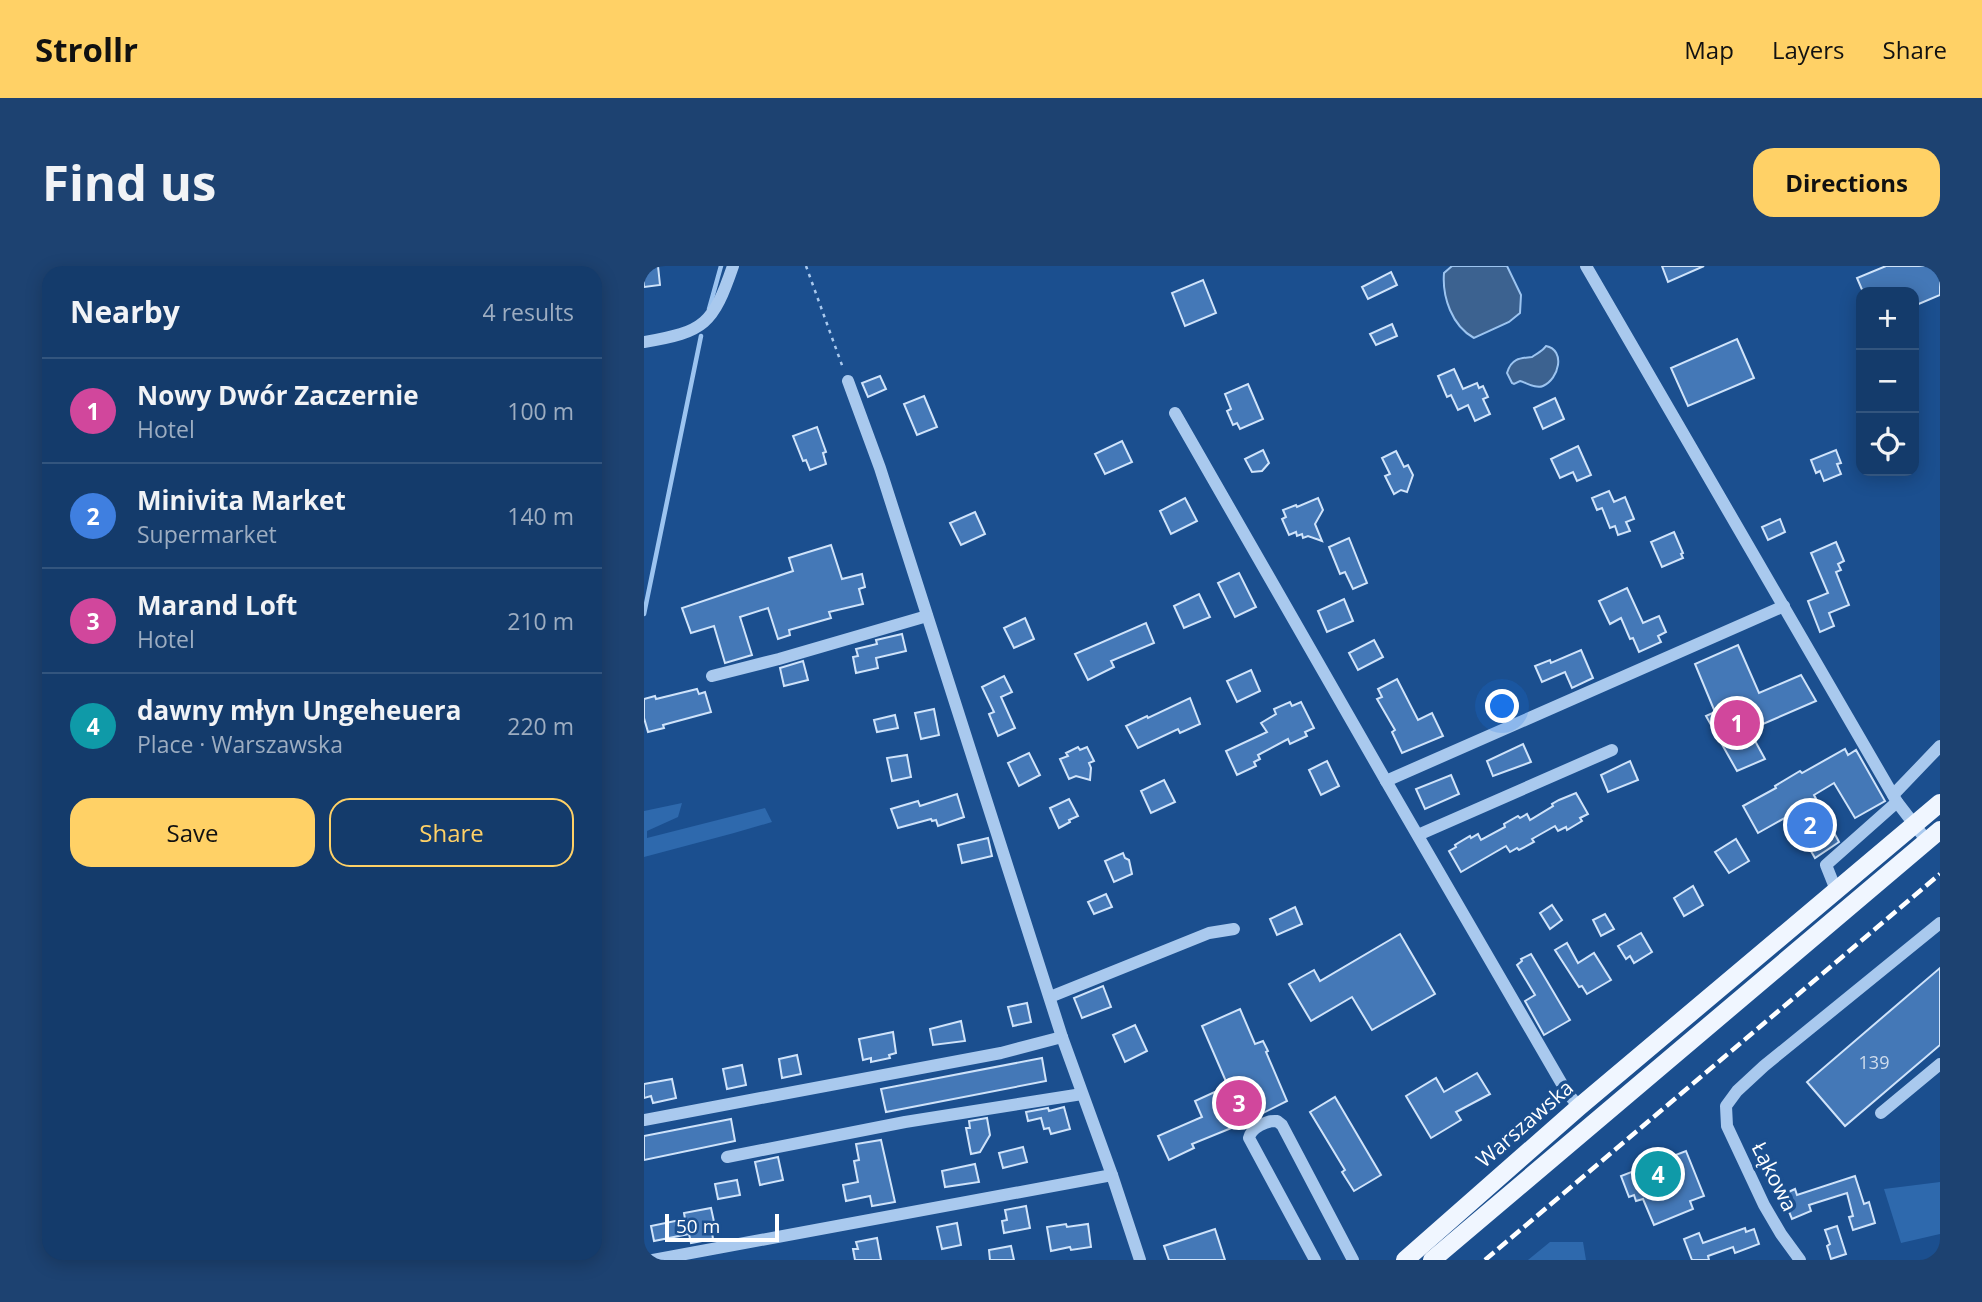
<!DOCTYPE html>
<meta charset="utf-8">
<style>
:root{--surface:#143b6b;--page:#1d4271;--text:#f1f3f6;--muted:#9dadc1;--line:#33557e;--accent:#ffd166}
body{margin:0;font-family:"Open Sans",sans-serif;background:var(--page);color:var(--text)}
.controls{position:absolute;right:21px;top:21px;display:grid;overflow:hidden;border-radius:14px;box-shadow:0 4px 18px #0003}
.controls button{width:63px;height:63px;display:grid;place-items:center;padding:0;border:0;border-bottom:2px solid var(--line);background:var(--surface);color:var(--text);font:35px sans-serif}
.scale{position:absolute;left:21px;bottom:18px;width:114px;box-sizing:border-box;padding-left:7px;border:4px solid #fff;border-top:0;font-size:19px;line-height:24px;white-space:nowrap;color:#fff;-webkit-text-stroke:5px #1b4f8f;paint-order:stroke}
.you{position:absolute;left:859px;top:441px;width:24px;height:24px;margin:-18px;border:5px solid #fff;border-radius:50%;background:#1a73e8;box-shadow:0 0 0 10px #1a73e833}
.badge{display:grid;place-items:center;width:46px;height:46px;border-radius:50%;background:var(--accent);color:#fff;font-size:23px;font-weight:700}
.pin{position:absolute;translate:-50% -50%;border:4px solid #fff;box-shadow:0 2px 7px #0006}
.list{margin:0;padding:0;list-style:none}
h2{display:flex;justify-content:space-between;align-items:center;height:91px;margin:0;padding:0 28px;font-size:30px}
h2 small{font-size:23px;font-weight:400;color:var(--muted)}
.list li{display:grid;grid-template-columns:46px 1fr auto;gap:21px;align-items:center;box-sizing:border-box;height:105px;padding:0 28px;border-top:2px solid var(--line)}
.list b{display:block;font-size:26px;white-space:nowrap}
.list p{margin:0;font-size:23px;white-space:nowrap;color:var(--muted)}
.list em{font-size:23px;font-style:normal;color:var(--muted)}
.actions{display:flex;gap:14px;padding:21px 28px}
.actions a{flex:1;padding:16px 0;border:2px solid var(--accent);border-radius:21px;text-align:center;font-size:24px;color:var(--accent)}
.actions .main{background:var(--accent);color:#111}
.icon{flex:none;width:38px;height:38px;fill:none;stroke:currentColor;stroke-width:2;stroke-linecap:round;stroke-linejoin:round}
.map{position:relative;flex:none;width:1296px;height:994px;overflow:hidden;border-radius:21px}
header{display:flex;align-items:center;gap:42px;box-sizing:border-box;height:98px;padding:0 35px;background:var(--accent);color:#111}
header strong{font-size:33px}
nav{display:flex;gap:38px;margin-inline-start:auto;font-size:24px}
.intro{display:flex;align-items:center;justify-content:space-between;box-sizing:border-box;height:168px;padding:0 42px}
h1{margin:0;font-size:49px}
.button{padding:18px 32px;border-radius:21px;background:var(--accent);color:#111;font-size:24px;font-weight:700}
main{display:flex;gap:42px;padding:0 42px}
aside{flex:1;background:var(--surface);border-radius:21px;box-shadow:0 4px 18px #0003}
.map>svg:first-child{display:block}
.green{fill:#2e69ad}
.water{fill:#3c6290;stroke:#9cc4f0;stroke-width:2}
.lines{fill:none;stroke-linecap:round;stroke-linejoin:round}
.stream{stroke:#9cc4f0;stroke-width:4.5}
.building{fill:#4478b7;stroke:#cfe3fa;stroke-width:2}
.path{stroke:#a9c9ee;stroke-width:2.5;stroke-dasharray:3.5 5;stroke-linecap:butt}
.minor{stroke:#a9c9ee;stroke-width:12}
.major{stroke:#f0f6ff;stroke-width:18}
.rail{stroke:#fff;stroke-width:4.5;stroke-dasharray:12 5;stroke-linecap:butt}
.labels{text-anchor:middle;stroke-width:7;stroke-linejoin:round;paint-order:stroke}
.number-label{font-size:18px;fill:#d0dded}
.street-label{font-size:21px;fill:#fff;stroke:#1b4f8f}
</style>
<header>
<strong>Strollr</strong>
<nav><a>Map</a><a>Layers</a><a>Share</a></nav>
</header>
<div class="intro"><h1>Find us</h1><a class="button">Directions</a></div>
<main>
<aside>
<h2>Nearby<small>4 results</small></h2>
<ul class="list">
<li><span class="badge" style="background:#d1479c">1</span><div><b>Nowy Dwór Zaczernie</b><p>Hotel</p></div><em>100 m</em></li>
<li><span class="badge" style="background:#3f7fe0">2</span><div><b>Minivita Market</b><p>Supermarket</p></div><em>140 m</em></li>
<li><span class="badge" style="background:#d1479c">3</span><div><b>Marand Loft</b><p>Hotel</p></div><em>210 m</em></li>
<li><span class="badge" style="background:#0f9aa8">4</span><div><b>dawny młyn Ungeheuera</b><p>Place · Warszawska</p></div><em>220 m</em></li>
</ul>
<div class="actions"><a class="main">Save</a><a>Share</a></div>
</aside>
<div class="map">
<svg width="1296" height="994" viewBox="0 0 1296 994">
<rect width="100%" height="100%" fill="#1b4f8f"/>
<g class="green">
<path d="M38,537L34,551L3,565V572L121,542L128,556L90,567L0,591V545Z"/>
<path d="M1296,916V968L1257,977L1240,923Z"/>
<path d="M906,976H939L942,994H884Z"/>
</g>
<g class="water">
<path d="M808,0H863L877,29L876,47L865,56L830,72C808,60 798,31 800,7Z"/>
<path d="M902,80C922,84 915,113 899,120C892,123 883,117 876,115L870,118L868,117L863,107C867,93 875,92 888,91C893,87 898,86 902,80Z"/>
</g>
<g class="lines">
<g class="stream">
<path d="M65,43L77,0"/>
<path d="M0,348L57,70"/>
</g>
</g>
<g class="building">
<path d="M14,0L16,19L0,21V2Z"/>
<path d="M1018,0H1060L1024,16Z"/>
<path d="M1242,0H1296V29L1270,40V26H1219L1213,12Z"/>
<path d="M747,6L753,19L724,33L718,21Z"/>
<path d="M559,14L572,47L541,60L528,27Z"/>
<path d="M748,58L753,70L732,79L726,68Z"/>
<path d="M1093,73L1110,112L1044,140L1027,102Z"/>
<path d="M810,103L819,123L833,117L835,122L839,120L844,131L839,133L846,148L831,155L824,139L814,144L807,129L803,131L794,110Z"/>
<path d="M236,110L242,123L224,131L218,117Z"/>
<path d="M604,118L619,153L596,163L593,157L589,159L583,145L587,143L581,128Z"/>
<path d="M280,130L293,161L273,169L260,138Z"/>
<path d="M911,132L920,153L899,163L890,142Z"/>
<path d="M173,161L182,186L179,187L182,198L166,204L162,194L159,195L149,170Z"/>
<path d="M478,175L488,196L461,208L451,188Z"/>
<path d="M934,180L947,209L933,215L929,206L916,212L907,193Z"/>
<path d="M619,184L625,197L618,205L608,206L601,193Z"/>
<path d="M1192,184L1197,197L1193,198L1197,208L1180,215L1176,205L1172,207L1167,194Z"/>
<path d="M752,185L760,201L764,199L769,209L763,226L757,224L750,228L741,210L746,208L738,192Z"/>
<path d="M965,225L970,236L981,231L990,253L982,256L986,265L974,269L971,260L966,262L958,242L953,244L948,232Z"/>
<path d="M541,232L553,255L527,268L516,245Z"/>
<path d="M674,232L679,244L671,258L678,275L664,270L659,272L658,268L653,270L652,266L645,269L638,253L642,251L639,244L652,239L653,241Z"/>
<path d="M331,246L341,268L317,279L306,257Z"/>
<path d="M1136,253L1141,266L1124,274L1118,261Z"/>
<path d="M1030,266L1039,287L1037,288L1039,292L1018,301L1007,276Z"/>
<path d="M705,272L723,317L709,323L701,306L696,308L685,281Z"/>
<path d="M1192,276L1200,295L1194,298L1197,304L1192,306L1205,339L1185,347L1190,360L1176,366L1164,335L1184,327L1167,287Z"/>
<path d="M187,279L198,313L218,308L221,321L215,323L219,338L185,346L187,352L145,364L146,369L134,373L124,342L96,351L108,389L81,397L70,360L47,367L38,342L149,305L145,292Z"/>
<path d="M595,307L612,341L591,351L574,317Z"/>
<path d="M983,322L999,357L1015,350L1022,366L1014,370L1017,376L995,386L989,372L986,373L977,352L966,358L955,335Z"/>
<path d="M555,328L566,351L540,362L530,340Z"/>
<path d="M700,333L709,355L683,366L674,345Z"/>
<path d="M381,352L390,373L370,382L360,362Z"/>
<path d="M502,357L510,377L467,395L470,401L444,414L431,388Z"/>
<path d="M258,368L262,385L232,392L234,402L212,407L209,391L214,390L212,383L233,378L232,374Z"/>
<path d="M730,374L739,391L714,404L705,387Z"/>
<path d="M1094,379L1115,427L1157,409L1172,435L1105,464L1121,493L1093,505L1062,450L1071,446L1051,398Z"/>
<path d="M937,384L949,412L928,422L921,406L898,416L891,400L906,394L907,397Z"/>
<path d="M159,395L164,414L140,420L136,402Z"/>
<path d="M607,404L616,425L593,436L583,415Z"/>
<path d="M360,410L368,426L357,431L371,462L354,470L345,448L350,446L338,421Z"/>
<path d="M753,413L774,454L788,447L799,470L758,487L748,466L751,464L733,433L738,431L734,423Z"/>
<path d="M53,423L55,428L61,426L67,446L19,459L20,462L4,466L0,452V433L11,430L12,433Z"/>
<path d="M546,432L556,458L536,467L534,463L494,482L482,460L503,450L504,452Z"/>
<path d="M646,436L648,440L657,436L670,462L661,466L663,470L646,478L644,473L614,489L616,493L610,496L612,500L593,509L582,485L623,466L617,457L632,448L630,443Z"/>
<path d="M290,443L295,469L277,473L271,447Z"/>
<path d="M251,449L254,462L233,466L230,454Z"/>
<path d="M879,478L887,496L849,510L843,495Z"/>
<path d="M434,481L436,484L443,481L450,495L445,497L447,502L446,514L432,510L425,513L416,493L424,490L422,487Z"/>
<path d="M1201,483L1204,489L1212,484L1241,535L1211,552L1190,517L1170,529L1195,576L1171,592L1146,549L1114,567L1099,540L1132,522L1131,520L1156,505L1158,507Z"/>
<path d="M385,487L396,509L375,520L364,497Z"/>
<path d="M263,489L267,511L248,515L243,492Z"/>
<path d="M683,495L695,520L677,529L665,504Z"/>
<path d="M986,495L994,514L964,526L957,509Z"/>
<path d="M807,509L815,528L781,543L772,523Z"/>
<path d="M520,514L531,536L507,547L497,525Z"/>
<path d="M932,527L944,548L936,552L938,555L923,564L922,561L914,565L911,560L888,573L890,576L875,584L873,582L866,586L862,580L817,606L805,585L812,581L811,579L826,570L827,572L834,568L837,574L861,561L860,558L874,550L876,552L883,548L886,554L909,540L908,538L915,534Z"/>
<path d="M313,528L320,551L294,560L292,554L288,555L287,553L254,562L247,543L274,535L276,540Z"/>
<path d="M425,533L434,550L425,554L426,556L415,562L406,542Z"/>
<path d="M344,572L348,590L318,597L314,579Z"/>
<path d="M1092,573L1105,595L1085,607L1071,586Z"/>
<path d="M479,587L481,592L485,594L488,608L470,616L461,595Z"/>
<path d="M1049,620L1059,639L1040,650L1030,632Z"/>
<path d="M462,628L468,641L450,648L444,636Z"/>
<path d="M908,639L918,654L906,663L896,647Z"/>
<path d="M651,641L658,658L633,669L626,653Z"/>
<path d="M961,648L970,663L957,670L949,654Z"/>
<path d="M997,667L1008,686L990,697L986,690L982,693L974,680Z"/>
<path d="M756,668L791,728L728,764L708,731L667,755L645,718L670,704L676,715Z"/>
<path d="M923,677L934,697L950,687L967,714L943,728L938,720L935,721L911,684Z"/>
<path d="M887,688L926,754L900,769L881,735L891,729L873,699L878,695L877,693Z"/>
<path d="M1296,702V779L1201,860L1163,816Z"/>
<path d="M459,720L467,741L438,752L430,732Z"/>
<path d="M383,737L387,756L369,760L364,741Z"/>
<path d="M596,743L611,778L619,775L624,785L622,786L643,835L607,853V854L548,878L550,882L525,894L514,870L558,851L551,835L584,820L558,760Z"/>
<path d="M317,755L321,775L289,779L286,763Z"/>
<path d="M491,759L503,785L481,796L469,769Z"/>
<path d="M249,766L252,787L245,789L246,792L227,796V792L219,794L215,773Z"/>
<path d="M153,789L157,808L138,812L135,793Z"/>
<path d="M398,792L402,815L242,846L237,823Z"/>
<path d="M98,799L102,819L83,823L79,803Z"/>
<path d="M833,807L846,828L812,846L817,854L787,872L762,830L792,812L800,826Z"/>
<path d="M28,813L32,832L9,837L7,830L0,832V818Z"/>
<path d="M691,831L737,909L710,925L698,906L701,904L666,846Z"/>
<path d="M420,841L426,863L407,868L405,862L400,863L397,852L384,855L382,846L404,842L405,845Z"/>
<path d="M343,852L346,869L336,886L327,888L322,862H326L325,855Z"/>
<path d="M87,853L91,875L0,894V870Z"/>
<path d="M237,874L251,936L228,940L226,930L202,935L199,919L214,916L210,895L215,894L212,878Z"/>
<path d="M379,881L383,896L359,902L355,887Z"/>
<path d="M1042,885L1060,930L1046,935L1049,943L1010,959L999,933L992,935L990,929L985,931L977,910Z"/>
<path d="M134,891L139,914L116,919L111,896Z"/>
<path d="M331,898L335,916L301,921L298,905Z"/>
<path d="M1211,910L1220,938L1225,936L1231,957L1209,964L1205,951L1209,950L1203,927L1165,939L1167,945L1148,953L1138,929L1151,923L1153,929Z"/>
<path d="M93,914L96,929L74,933L71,918Z"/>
<path d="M382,940L386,962L360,967L358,955L363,954L361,944Z"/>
<path d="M67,942L72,965L68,966L69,973L47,977L45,968L10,975L7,960L41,953L40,947Z"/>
<path d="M313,957L317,979L298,983L293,961Z"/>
<path d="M422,958L423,961L444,958L447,981L427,984L426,981L407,985L403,961Z"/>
<path d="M1193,960L1202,988L1187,993L1183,980L1186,978L1181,964Z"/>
<path d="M1101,962L1102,966L1110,963L1115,978L1091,987L1089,981L1064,990L1065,994H1048L1040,973L1055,967L1059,977Z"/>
<path d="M571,963L581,994H525L520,980Z"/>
<path d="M233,972L237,994H211L209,983H214L212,976Z"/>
<path d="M367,980L370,994H346L345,984Z"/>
</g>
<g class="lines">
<path class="path" d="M162,0L199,102"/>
<g class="minor">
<path d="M942,0L1253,536L1283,575"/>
<path d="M0,76C61,66 69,58 89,0"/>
<path d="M204,115L236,202L418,771L468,909L496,994"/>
<path d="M531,147L742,515L922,825L935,841"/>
<path d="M68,410L135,393L283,350"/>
<path d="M742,515L1140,340"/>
<path d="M1249,529L1296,480"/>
<path d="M774,569L968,484"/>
<path d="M1192,624L1182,599L1253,536"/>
<path d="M406,731L565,667L590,663"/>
<path d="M1237,847L1296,798"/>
<path d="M0,854L357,787L418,771"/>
<path d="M83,891L261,856L438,828"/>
<path d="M9,994L468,909"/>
<path d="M671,994L605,872C607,862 623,854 633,855L638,859L709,994"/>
<path d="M1156,994L1137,968L1120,939L1083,860L1082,840L1093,825L1120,800L1296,657"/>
</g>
<g class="major">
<path d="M761,994L935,841L1296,537"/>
<path d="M788,994L1296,564"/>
</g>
<path class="rail" d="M841,994L1296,608"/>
</g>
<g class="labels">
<g class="number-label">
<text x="1230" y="803">139</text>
</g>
<g class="street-label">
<text transform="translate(881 858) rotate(-41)" y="7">Warszawska</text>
<text transform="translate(1130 911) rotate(63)" y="7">Łąkowa</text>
</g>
</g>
</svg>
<div class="controls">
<button>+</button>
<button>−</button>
<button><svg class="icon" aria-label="locate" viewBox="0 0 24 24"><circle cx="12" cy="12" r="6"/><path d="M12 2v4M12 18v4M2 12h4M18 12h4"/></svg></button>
</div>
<div class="scale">50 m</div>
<div class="you"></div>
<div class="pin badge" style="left:1093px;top:457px;background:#d1479c">1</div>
<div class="pin badge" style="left:1166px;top:559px;background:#3f7fe0">2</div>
<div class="pin badge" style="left:595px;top:837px;background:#d1479c">3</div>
<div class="pin badge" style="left:1014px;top:908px;background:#0f9aa8">4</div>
</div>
</main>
